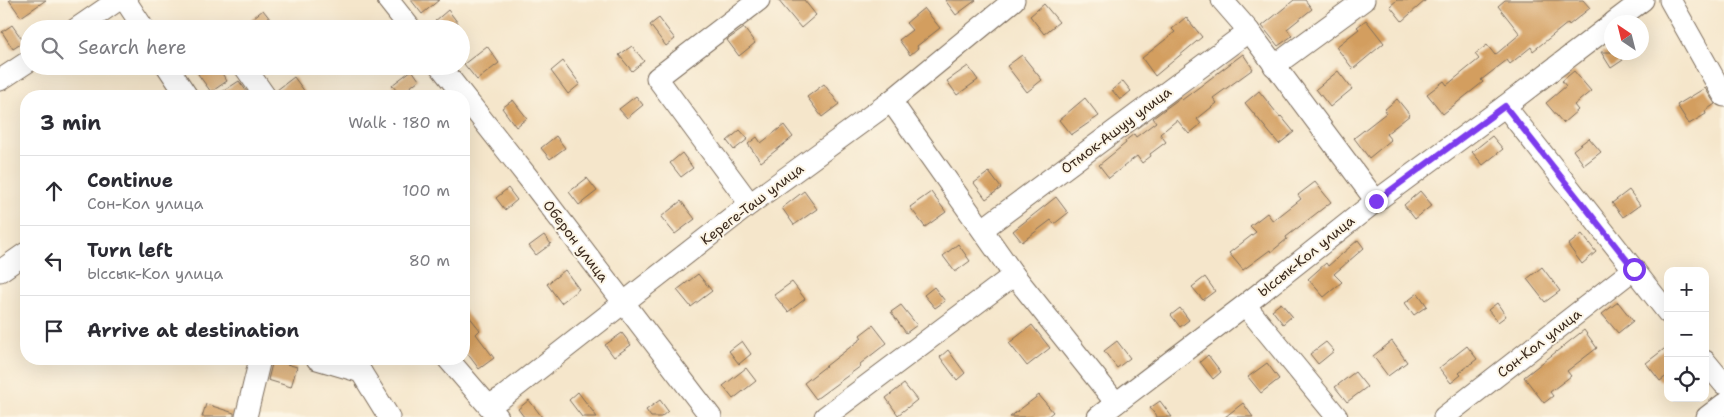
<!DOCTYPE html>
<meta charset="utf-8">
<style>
:root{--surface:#fff;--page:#f2f2f3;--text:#2b2b33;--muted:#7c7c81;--line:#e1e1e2}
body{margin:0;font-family:"Shantell Sans",sans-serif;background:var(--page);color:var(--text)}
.controls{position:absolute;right:15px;bottom:15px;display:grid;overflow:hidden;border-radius:10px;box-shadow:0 5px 20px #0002}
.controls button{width:45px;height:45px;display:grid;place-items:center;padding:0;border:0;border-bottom:1px solid var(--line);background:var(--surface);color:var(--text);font:25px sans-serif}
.compass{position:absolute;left:1604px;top:15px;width:45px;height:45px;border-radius:50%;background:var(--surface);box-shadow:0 5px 20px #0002;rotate:325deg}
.stop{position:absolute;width:15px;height:15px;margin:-11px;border:4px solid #7c3aed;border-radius:50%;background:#fff}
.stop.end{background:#7c3aed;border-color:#fff;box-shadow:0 1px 5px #0008}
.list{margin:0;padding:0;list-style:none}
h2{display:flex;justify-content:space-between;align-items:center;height:65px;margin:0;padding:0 20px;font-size:21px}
h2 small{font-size:16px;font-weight:400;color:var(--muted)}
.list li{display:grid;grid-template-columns:32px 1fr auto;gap:15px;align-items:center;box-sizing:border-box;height:70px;padding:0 20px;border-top:1px solid var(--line)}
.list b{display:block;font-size:19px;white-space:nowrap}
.list p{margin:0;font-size:16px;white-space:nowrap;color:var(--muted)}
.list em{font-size:16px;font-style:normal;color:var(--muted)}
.icon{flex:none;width:28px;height:28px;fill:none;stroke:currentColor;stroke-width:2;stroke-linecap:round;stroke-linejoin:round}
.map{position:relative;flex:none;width:1724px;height:417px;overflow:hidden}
.search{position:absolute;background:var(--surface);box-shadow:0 5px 20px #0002;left:20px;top:20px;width:450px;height:55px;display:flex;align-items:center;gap:12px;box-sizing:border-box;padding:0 18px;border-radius:28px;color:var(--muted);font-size:19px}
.panel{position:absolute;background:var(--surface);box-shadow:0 5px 20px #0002;left:20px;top:90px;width:450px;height:275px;border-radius:20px}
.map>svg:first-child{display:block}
.building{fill:#d39e5e}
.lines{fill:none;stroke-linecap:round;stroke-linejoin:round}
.minor-casing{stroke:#7c6c5b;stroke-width:23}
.minor{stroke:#fff;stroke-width:21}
.route{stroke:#7c3aed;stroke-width:6}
.labels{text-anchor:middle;stroke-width:4;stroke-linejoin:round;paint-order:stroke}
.street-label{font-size:14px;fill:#3b2a1e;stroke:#fcf5e5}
</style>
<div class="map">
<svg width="1724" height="417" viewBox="0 0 1724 417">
<rect width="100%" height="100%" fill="#fcf5e5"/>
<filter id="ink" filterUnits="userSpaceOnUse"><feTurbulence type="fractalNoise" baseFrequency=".02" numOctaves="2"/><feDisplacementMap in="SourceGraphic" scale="10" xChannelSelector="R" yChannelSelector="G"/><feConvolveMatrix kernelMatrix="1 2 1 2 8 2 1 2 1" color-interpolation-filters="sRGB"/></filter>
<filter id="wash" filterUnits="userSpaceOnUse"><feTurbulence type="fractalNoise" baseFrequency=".0096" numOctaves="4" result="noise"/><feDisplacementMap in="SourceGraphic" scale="20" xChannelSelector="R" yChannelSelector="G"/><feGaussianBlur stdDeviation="1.12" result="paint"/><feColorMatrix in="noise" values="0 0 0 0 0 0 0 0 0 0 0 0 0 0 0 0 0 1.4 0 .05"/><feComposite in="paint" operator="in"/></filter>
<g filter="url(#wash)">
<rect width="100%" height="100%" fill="#f5e6cb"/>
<g id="blocks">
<g class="building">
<path d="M9,0H46L21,17Z"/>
<path d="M411,0H439L422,14Z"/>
<path d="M778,0H804L816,15L801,28Z"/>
<path d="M945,0H976L956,15Z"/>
<path d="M1294,0H1305L1312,9L1287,29L1292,36L1278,46L1262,26Z"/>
<path d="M1397,0H1426L1402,21L1390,6Z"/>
<path d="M1505,0H1583L1590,8L1569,25L1568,23L1533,51L1531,47L1510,64L1507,60L1481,80L1483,82L1443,114L1427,94L1444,81L1447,85L1479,59L1475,54L1487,45L1495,55L1520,34L1498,6Z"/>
<path d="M1044,4L1059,22L1044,34L1030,16Z"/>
<path d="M924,8L940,28L917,46L918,48L910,55L899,40L912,30L906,23Z"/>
<path d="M263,10L278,29H239Z"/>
<path d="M448,10L458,23L450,29H439L434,22Z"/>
<path d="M1186,17L1202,37L1155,76L1142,58L1175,32L1172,29Z"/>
<path d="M659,18L675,39L666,46L650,25Z"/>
<path d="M1366,20L1384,43L1353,69L1336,47L1359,29L1357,27Z"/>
<path d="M12,25L24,42L13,49L2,32Z"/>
<path d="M744,28L755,43L739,56L727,40Z"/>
<path d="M487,46L499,63L477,80L464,64Z"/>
<path d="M632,46L644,61L632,71L619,55Z"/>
<path d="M1601,52H1618L1623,60L1611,68Z"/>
<path d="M1243,54L1253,69L1213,98L1217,103L1197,119L1201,124L1189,134L1177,120L1160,134L1166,142L1150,154L1151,156L1142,163L1137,156L1109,178L1099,165L1126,143L1125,141L1134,134L1136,137L1156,122L1153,118L1180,98L1182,100Z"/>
<path d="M1022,55L1042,80L1027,92L1007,66Z"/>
<path d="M563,61L580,84L568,94L551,71Z"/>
<path d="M210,66H217L227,81L211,92L198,74Z"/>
<path d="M968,66L978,80L957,95L947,81Z"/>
<path d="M412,70L419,80L400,95L392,85Z"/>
<path d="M1338,71L1352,89L1330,107L1316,89Z"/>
<path d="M1574,71L1591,91L1574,105L1578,110L1563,123L1546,103L1566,86L1562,81Z"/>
<path d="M294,77L308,96H283L277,90Z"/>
<path d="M239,81L250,96H216Z"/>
<path d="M1123,81L1131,91L1120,100L1112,90Z"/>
<path d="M824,84L839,104L822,117L807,97Z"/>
<path d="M1705,88L1715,104L1705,111L1706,114L1689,124L1677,105Z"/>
<path d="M1259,91L1280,117L1281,116L1294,132L1279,144L1245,103Z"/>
<path d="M636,96L643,105L627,118L619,109Z"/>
<path d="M1085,98L1099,116L1071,135L1059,120Z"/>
<path d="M1397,99L1410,115L1386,134L1391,140L1369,158L1354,138L1386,113L1384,110Z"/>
<path d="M513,100L527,118L516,127L502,108Z"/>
<path d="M784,125L793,137L761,162L748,144L757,137L761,143Z"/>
<path d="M740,130L748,139L734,150L727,141Z"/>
<path d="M556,136L565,148L550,159L541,148Z"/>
<path d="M1492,136L1503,149L1483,165L1472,152Z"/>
<path d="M1589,138L1601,152L1584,165L1573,150Z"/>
<path d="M682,153L693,168L681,177L670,163Z"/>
<path d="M989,172L1001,188L986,199L974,183Z"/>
<path d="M587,178L597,191L579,205L569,192Z"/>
<path d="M1315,182L1331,202L1286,237L1287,239L1271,252L1270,250L1243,270L1229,253L1256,232L1250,226L1267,213L1273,221L1301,199L1298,195Z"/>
<path d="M508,188L517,200L505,210L496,198Z"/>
<path d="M1629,190L1640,205L1623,217L1612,203Z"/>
<path d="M804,191L817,209L794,225L782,208Z"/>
<path d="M1420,191L1432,205L1415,219L1404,205Z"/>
<path d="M931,192L946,212L925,227L910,207Z"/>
<path d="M1056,197L1068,213L1054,224L1051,220L1022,242L1013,231Z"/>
<path d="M681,201L695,219L675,234L661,217Z"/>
<path d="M1582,234L1596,252L1582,264L1568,245Z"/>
<path d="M544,235L551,244L536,255L529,246Z"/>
<path d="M1358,240L1364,248L1334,274L1342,282L1324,297L1308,279L1326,263L1328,266Z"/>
<path d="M958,244L970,261L955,272L943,256Z"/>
<path d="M1542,267L1560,291L1545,302L1527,279Z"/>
<path d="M565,270L579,289L561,303L547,284Z"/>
<path d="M698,274L712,291L691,307L677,290Z"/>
<path d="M1205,277L1215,291L1203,300L1192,287Z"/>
<path d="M792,282L805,299L788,312L774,295Z"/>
<path d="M934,287L945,301L935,308L924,295Z"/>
<path d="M1418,293L1427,306L1414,315L1405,303Z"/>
<path d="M1618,302L1633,321L1618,333L1602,314Z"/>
<path d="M1281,303L1292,316L1283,324L1272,310Z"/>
<path d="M1497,303L1506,316L1498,322L1488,310Z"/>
<path d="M901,305L917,325L906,333L891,312Z"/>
<path d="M1180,308L1189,320L1180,327L1171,315Z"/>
<path d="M464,310L480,330L476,334L494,358L479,369L464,349Z"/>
<path d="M873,325L887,343L860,364L861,366L816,399L804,383L862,338L860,335Z"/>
<path d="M1032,325L1050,348L1027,366L1009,343Z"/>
<path d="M1584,330L1597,348L1567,371L1571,376L1550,392L1553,396L1544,403L1524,377Z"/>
<path d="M622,333L631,345L614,357L605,345Z"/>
<path d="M742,341L751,354L739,364L729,351Z"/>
<path d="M1117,341L1130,358L1117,368L1104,351Z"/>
<path d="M1392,341L1407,362L1388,376L1373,356Z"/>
<path d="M1326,342L1334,351L1318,364L1310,354Z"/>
<path d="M1467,346L1477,359L1459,373L1461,375L1451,383L1439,368Z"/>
<path d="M1668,346V375L1660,381L1646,363Z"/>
<path d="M948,350L965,373L957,380L940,357Z"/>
<path d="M1208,355L1221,372L1213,379L1200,362Z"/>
<path d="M273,360L297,367L291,387L268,380Z"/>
<path d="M1267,363L1279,379L1261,393L1248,377Z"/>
<path d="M746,368L756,381L733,399L723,386Z"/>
<path d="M1355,372L1367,387L1347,402L1335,387Z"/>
<path d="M904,384L917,400L898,415L886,398Z"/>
<path d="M578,392L597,417H582L569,400Z"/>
<path d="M1039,395L1053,412L1047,417H1010Z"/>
<path d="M529,400L542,417H524L518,409Z"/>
<path d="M660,400L668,411L661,417H651L646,410Z"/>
<path d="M1160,401L1172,417H1157L1150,408Z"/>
<path d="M1243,403L1253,417H1225Z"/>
<path d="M206,404L234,413V417H202Z"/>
</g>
</g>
</g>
<g filter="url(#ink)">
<use href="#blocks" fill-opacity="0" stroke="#7c6c5b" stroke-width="1"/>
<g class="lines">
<g class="minor-casing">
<g id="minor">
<path d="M125,0L144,29"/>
<path d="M388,0L411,29"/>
<path d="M1222,0L1249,31L1376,201"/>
<path d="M1670,0L1724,96"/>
<path d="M1614,22L1643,0"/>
<path d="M76,29L118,0"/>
<path d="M167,66L187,96"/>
<path d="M244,66L265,96"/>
<path d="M440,66L530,180L711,417"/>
<path d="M1274,66L1364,0"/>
<path d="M0,80L29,61"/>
<path d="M891,101L1014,275L1116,403"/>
<path d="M1505,106L1668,313"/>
<path d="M750,204L657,78L759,0"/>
<path d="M983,229L1249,31"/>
<path d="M0,271L26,253"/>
<path d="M1245,305L1337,417"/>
<path d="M317,359L361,372"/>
<path d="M353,359L389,417"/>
<path d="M448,359L498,417"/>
<path d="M1705,361L1724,384"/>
<path d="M489,405L503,397L750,204L891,101L1014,0"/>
<path d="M246,417L260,359"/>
<path d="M825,417L1014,275"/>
<path d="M1098,417L1245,305L1376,201L1505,106L1612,24"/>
<path d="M1444,417L1634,269"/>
<path d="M1707,417L1724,404"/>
</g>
</g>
<use href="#minor" class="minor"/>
</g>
</g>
<g class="lines" filter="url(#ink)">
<path class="route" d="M1376,201L1505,106L1634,269"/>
</g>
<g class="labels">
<g class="street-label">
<text transform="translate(1116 130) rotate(-37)" y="5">Отмок-Ашуу улица</text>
<text transform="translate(752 204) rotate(-37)" y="5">Кереге-Таш улица</text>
<text transform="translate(576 241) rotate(53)" y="5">Оберон улица</text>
<text transform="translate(1306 256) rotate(-39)" y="5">Ыссык-Кол улица</text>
<text transform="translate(1539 343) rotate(-38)" y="5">Сон-Кол улица</text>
</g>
</g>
</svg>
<div class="controls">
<button>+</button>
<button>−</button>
<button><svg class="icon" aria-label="locate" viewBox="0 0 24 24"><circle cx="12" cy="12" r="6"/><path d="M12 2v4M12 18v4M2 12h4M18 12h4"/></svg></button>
</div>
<svg class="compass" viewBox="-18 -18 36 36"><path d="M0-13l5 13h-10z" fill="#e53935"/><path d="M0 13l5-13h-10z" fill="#7c7c81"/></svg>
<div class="stop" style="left:1634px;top:269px"></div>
<div class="stop end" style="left:1376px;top:201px"></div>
<div class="search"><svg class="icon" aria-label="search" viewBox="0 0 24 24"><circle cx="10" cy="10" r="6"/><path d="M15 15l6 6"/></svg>Search here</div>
<section class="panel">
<h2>3 min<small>Walk · 180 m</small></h2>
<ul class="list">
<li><svg class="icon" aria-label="ahead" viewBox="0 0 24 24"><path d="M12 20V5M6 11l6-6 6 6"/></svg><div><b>Continue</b><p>Сон-Кол улица</p></div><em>100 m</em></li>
<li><svg class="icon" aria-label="left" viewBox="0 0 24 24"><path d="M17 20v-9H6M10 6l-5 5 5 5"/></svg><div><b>Turn left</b><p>Ыссык-Кол улица</p></div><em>80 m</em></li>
<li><svg class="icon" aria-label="arrive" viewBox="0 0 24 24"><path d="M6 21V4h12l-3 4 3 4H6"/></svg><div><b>Arrive at destination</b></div></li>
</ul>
</section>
</div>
